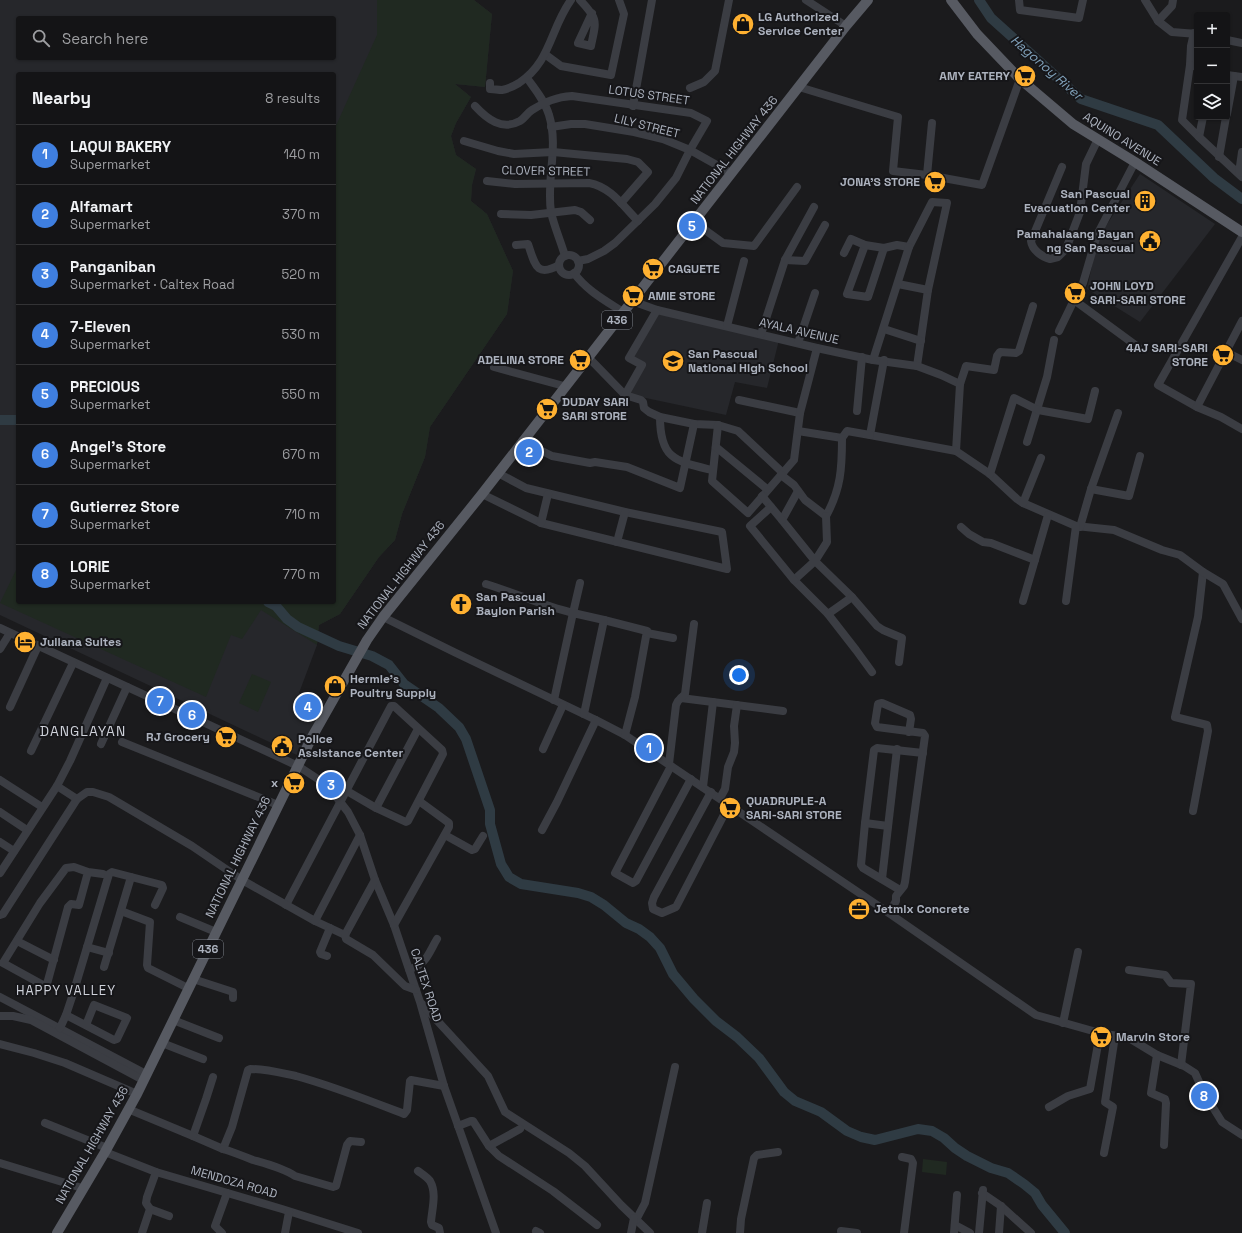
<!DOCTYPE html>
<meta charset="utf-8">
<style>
:root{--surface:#141416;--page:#1d1d1f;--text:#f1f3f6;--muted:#9d9ea1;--line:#333335;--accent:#ffb131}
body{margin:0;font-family:"Space Grotesk",sans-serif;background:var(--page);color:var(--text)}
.controls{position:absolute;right:12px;top:12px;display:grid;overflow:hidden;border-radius:4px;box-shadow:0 1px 3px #0004}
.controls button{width:36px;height:36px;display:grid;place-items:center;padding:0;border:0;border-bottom:1px solid var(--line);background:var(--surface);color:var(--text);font:20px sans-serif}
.you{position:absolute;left:739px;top:675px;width:14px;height:14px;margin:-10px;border:3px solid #fff;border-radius:50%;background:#1a73e8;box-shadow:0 0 0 6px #1a73e833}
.badge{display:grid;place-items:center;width:26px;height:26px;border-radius:50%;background:var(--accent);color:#fff;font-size:13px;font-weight:700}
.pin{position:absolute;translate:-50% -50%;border:2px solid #fff;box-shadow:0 1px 4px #0006}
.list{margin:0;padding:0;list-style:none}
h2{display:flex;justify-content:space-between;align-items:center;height:52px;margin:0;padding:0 16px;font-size:17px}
h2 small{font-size:13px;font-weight:400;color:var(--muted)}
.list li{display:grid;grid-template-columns:26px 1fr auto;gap:12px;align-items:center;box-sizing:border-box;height:60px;padding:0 16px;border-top:1px solid var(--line)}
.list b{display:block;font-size:15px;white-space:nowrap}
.list p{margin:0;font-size:13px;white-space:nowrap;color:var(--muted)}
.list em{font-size:13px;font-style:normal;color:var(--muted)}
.icon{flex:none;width:22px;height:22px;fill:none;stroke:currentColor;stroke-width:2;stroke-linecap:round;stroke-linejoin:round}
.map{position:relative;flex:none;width:1242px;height:1233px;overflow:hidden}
.search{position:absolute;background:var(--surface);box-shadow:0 1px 3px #0004;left:16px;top:16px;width:320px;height:44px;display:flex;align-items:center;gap:10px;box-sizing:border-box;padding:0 14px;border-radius:4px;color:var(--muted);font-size:15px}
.panel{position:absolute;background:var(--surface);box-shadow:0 1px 3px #0004;left:16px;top:72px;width:320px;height:532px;border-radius:4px}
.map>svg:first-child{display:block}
.built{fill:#26272b;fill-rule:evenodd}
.green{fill:#202921}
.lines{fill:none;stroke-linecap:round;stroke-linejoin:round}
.river{stroke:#2f3b43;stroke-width:10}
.minor{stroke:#3b3d43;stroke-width:8}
.major{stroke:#575a62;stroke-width:10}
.labels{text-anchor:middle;stroke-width:4;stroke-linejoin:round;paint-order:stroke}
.shield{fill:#161619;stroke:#7f838c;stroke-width:1}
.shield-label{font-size:11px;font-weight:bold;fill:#acb2be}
.poi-label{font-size:12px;font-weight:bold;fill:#acb2be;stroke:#161619;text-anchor:start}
.street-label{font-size:12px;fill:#acb2be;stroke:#161619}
.water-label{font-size:13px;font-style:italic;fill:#81a2bb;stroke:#161619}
.neighbourhood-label{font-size:13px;letter-spacing:1px;fill:#ced1d9;stroke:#161619}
.quarter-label{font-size:14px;letter-spacing:1px;fill:#ced1d9;stroke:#161619}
</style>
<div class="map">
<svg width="1242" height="1233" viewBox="0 0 1242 1233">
<rect width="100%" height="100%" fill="#1b1b1d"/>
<g class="built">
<path d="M0,0H474L492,14L485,87L455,84L471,97L456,123L451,136L456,155L476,169L472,185L471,201L487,214L513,271L507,314L430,427L425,457L402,514L395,540L379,557L340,614L319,625L317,645L299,693L325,701L299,756L0,615ZM18,18H334V58H18ZM18,74H334V602H18Z"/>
<path d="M1140,174L1215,224L1140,322L1087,289L1098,238Z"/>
<path d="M657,312L779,340L767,388L735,382L726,415L627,394L643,364L631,357Z"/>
</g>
<g class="green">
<path d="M377,0H474L492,14L485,87L455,84L471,97L456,123L451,136L456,155L476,169L472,185L471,201L487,214L513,271L507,314L430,427L425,457L402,514L395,540L379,557L340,614L319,625L317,645L261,610L242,639L231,635L206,697L0,603L18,566V602H334V130L377,35Z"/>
<path d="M252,674L271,682L258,712L239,703Z"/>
<path d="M923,1159L947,1162L946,1175L922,1172Z"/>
</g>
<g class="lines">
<g class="river">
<path d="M979,0L991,18L1081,99L1158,125L1214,178L1242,199"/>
<path d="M0,420H18"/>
<path d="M268,602L276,606L287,619L298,627L339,646L372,656L389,665L404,684L439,708L459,727L466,739L490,810V824L501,864L509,877L521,884L578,893L591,897L604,905L626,923L639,929L650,937L660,948L673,974L694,999L716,1021L737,1037L759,1058L784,1092L795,1101L821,1112L847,1131L861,1137L875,1140L918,1129L932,1131L944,1138L955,1148L967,1156L991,1168L1008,1173L1024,1184L1035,1193L1042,1205L1065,1233"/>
</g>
<g class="minor">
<path d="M580,0C599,20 596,21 591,46L578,43L592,13"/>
<path d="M806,0L846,26"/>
<path d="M1019,0L1020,10L1079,18L1083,0"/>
<path d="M1145,0L1158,21L1172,32L1197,34"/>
<path d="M1158,21L1172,6L1173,0"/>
<path d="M1194,33L1191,46L1190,65L1197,67"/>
<path d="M1227,40L1242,43"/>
<path d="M546,55L561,66L611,75L624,14L619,0"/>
<path d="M1190,65L1182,120L1199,137L1203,117"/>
<path d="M1227,75L1242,77"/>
<path d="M527,78C535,89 545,101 549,115C559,147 546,180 551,212C554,226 561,242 565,256"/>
<path d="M490,83V89C494,89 498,90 502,90C508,89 514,86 519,83C551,62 550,29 571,0"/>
<path d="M799,87L898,117L893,171L927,175L982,185L1020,79"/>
<path d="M690,88L704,82L715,71L729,0"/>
<path d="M475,106C487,119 502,131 520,121C525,118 527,113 532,110C545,102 556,97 572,96L691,113L707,121L690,150L676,178L655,204L615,243L604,251L588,259L578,261"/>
<path d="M633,106L652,0"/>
<path d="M1227,114L1234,76"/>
<path d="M551,127L571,124H585L634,132L663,139L690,150L731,173"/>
<path d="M1199,137L1242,177"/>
<path d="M464,141L498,151L514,154L553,152L627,159L638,162L648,172L621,203"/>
<path d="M1219,157L1226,117"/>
<path d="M1135,162L1097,235L1083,283L1074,300L1138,347"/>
<path d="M1062,167L1031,241C1032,250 1042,257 1050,259L1058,257L1066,249L1080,212L1086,164L1098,139"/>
<path d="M1239,173L1242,152"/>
<path d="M927,175L932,123"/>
<path d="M487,181L515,184L589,183C611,187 623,206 638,221"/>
<path d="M501,214L531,215L575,210L581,212L590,220"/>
<path d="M694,222L723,243L754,246L797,187"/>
<path d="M1242,237L1158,385L1197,407L1221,417L1242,429"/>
<path d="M516,245L528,244C535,264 536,278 559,265"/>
<path d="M865,245L847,294L868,297L884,248"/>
<path d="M844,253L851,239L865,245L884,248L897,245L909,247L932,202L947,203L928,290L917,366"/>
<circle cx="569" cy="265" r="10"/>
<path d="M785,260L805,261L825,225"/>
<path d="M574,273C586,290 606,301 623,312"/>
<path d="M898,284L928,290"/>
<path d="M632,301L657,310L817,348L873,360L917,366L941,375L960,384"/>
<path d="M1033,306L1019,351L1016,353L1000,352L997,356L994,370L966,366L960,384L956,451L990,474L1017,499L1023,503L1076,526L1114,530L1162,550L1180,555L1203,572L1198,617L1175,717L1207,725L1208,731L1193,811"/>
<path d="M727,326L744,261"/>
<path d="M884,329L921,341"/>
<path d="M1059,331L1074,300"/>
<path d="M761,334L785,260L814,207"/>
<path d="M798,343L815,293"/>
<path d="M1226,352L1242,360"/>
<path d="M588,357L625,395L641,400L643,402L644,408L649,412L660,417C660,459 675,461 712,470"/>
<path d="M873,360L909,247"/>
<path d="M884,360L870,435L956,451"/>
<path d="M494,367L564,386"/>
<path d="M625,395L642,365L629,358L657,310"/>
<path d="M739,400L800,413"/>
<path d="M1197,407L1242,321"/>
<path d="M857,411L862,357"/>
<path d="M660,417L694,424L718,425L738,431L783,473"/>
<path d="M718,425L712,481L748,513L794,460L800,413L817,348"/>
<path d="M798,431L842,438L847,431L870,435"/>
<path d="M522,441L552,456L590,463L595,462L627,467L680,488L694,424"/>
<path d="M1027,442L1047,377L1054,340"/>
<path d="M716,447L767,489"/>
<path d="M990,474L1014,398L1038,410L1088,419L1095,391"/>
<path d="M781,475L794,485L805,500L826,516C841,489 842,468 842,438"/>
<path d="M1091,489L1129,496L1140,456"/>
<path d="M798,491L782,520L815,561L852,597L828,614L794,580L815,561L827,542L826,516"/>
<path d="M482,494L541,523L727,569L722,532L625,512L526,488L498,473"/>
<path d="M762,496L782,520"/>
<path d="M1023,503L1041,458"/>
<path d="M771,507L750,526L794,580"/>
<path d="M541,523L548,494"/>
<path d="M961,527L969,534L983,542L991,543L1035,560"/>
<path d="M1080,527L1091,489L1118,413"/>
<path d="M617,542L625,512"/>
<path d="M1203,572L1223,584L1242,619"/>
<path d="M486,584C515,593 543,606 573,613L580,583"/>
<path d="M852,597L877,626L883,630L902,638L899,662"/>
<path d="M1023,601L1048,515"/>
<path d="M1066,601L1076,526"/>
<path d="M828,614L856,650L872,672"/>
<path d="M383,617L454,652L596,720L625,735L883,909L1036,1015L1100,1033L1129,1038L1157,1055L1184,1066L1195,1073L1204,1093L1222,1122L1242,1135"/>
<path d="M604,620L647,631L635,697L625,735"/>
<path d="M0,628L298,766L327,785L348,812L360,835L375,880L394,925L420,1002L444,1086L496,1233"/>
<path d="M647,633L673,638"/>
<path d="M0,649L10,633"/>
<path d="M681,698L783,711"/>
<path d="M554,700L573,613L604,620L584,714"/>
<path d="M10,707L38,646"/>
<path d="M122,742L278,805"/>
<path d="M101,744L127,687"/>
<path d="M543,749L563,705"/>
<path d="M31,751L73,663"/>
<path d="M669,764L676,705L678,701L685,694L694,624"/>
<path d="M671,766L615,873L633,883L636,881L691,779"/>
<path d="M0,780L42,807"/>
<path d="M57,786L77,799"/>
<path d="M703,787L713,702"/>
<path d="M711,792L654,897L652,903L653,909L662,913L676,907L729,805"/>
<path d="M720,798L725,789L728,767L734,752L735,743L734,726L737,705"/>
<path d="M376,808L418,729"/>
<path d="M0,812L27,830"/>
<path d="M865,823L888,826"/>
<path d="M542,830L557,802L596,720"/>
<path d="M445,835L472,850L475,849L483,836"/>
<path d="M0,842L14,851"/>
<path d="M88,872L79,905L71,904L68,907L47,984L43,985L3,963L40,903L66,868L74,867L88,872L103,874"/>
<path d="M0,873L57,786L70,761L107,678"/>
<path d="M882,879L897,749"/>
<path d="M900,890L863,868L861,865L865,823L874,750L877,748L923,753"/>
<path d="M286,905L391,706H394L442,750L443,754L408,821L406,822L376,808L347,791"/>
<path d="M121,911L150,922L147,965L148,968L188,988"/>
<path d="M889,913L896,901V896L904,886L905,882L925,736L923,733L877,727L875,723L878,704L882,703L910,715L911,719L909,732"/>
<path d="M0,915L3,914L77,799L87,792H93L109,797L192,846L242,880L315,921L345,935L375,880"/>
<path d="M180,917L216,932"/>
<path d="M315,921L360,835"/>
<path d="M394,925L449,827V823L419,801"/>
<path d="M345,934L346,939L373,955L405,986L416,990"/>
<path d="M17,941L54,960"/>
<path d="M87,947L109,953"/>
<path d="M327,956L321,954L320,952L330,928"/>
<path d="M104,967L131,877"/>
<path d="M409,969C426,966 429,952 437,939"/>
<path d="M1129,970L1165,975L1171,983L1191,984L1181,1065"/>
<path d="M193,979L233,992V998"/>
<path d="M0,997L146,1074"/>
<path d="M422,1004L488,1076L505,1112L569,1153L585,1166L621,1205L650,1233"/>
<path d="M66,1015L114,1040L117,1039L127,1018L94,1005L86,1025"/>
<path d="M0,1016H13L31,1020L143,1080"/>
<path d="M173,1020L219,1038"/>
<path d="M1063,1023L1078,952"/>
<path d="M60,1028L66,1015L73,994L109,874L112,872L162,885L163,888L155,905"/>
<path d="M162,1043L203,1059"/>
<path d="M0,1044L34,1053L65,1063L137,1094"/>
<path d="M1157,1055L1151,1093L1165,1099L1166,1103L1164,1145"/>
<path d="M213,1077L206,1099L193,1136L223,1149L232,1127L248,1070L250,1069C266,1069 281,1073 296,1076C333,1086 368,1100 404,1114L407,1110L410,1081L411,1080L444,1086"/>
<path d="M1049,1107L1068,1096L1090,1089L1100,1033"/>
<path d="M128,1109L193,1136"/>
<path d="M45,1123L107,1148"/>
<path d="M458,1126L471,1121H473L489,1146L499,1156L553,1191L597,1225"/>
<path d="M489,1146L520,1129"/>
<path d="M223,1149C233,1152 243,1156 253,1160C267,1164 283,1168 295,1176L333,1187L336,1186L347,1145L350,1141L361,1142"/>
<path d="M105,1152L156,1172L282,1209L358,1233"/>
<path d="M1104,1153L1113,1107L1105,1102L1115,1036"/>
<path d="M902,1157L911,1159L913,1163L904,1233"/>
<path d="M0,1163L82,1188"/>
<path d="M418,1171C422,1174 427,1177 430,1181C437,1193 432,1209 431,1222L432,1225L439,1228L440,1233"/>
<path d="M982,1193L1001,1206L1031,1233"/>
<path d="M150,1209L169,1216"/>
<path d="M636,1220L645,1203L675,1067"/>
<path d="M955,1225L970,1233"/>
<path d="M536,1231L540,1233"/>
<path d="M841,1231L857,1233"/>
<path d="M142,1233L150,1209L146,1203L147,1197L156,1172"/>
<path d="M222,1233L215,1226L227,1193"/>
<path d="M285,1233L289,1212"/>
<path d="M631,1233L634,1218"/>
<path d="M702,1233L707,1203"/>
<path d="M740,1233L741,1219L754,1158L757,1155L778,1152"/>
<path d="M954,1233L957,1195"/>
<path d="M979,1233L983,1190"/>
<path d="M999,1233L1001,1206"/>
</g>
<g class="major">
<path d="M951,0L977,34L1020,79L1073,124L1135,162L1242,232"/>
<path d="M57,1233L105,1152L137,1094L312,737L367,640L383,617L482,494L846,26L868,0"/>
</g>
</g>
<defs>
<g id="shop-disc" transform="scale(1.15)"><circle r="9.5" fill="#ffb131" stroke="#161619"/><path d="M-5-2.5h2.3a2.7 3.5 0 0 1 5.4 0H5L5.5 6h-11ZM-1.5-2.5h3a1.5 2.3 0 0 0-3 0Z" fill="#111"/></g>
<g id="supermarket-disc" transform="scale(1.15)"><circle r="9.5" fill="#ffb131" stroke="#161619"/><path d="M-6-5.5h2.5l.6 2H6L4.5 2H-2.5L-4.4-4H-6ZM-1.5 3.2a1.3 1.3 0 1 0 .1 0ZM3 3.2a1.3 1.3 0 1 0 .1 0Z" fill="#111"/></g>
<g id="building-disc" transform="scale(1.15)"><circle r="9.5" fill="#ffb131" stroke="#161619"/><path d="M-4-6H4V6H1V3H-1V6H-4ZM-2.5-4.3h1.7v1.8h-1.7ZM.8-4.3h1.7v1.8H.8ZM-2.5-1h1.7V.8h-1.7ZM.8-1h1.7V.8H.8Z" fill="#111"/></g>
<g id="civic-disc" transform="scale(1.15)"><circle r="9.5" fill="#ffb131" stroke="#161619"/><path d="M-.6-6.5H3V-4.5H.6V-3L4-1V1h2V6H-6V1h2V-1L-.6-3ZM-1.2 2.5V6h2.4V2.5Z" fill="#111"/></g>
<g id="school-disc" transform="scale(1.15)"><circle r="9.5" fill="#ffb131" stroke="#161619"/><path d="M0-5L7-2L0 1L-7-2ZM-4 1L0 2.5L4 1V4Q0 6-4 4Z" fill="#111"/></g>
<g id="church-disc" transform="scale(1.15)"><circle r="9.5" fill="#ffb131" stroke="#161619"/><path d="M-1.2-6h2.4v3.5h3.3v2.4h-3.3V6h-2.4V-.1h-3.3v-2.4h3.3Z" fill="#111"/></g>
<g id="hotel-disc" transform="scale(1.15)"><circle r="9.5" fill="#ffb131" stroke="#161619"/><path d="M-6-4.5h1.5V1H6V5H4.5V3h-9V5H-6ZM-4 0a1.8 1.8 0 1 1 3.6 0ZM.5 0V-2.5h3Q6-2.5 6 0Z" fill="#111"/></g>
<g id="office-disc" transform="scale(1.15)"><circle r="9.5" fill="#ffb131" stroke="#161619"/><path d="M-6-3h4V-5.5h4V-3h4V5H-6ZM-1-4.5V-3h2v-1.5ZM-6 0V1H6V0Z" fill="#111"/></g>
</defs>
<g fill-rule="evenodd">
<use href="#shop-disc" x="743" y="24"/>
<use href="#supermarket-disc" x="1025" y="76"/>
<use href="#supermarket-disc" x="935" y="182"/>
<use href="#building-disc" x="1145" y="201"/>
<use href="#civic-disc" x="1150" y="241"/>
<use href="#supermarket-disc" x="653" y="269"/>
<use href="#supermarket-disc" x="1075" y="293"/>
<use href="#supermarket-disc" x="633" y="296"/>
<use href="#supermarket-disc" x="1223" y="355"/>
<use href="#supermarket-disc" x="580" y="360"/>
<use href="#school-disc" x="673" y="361"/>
<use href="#supermarket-disc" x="547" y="409"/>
<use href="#church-disc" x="461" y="604"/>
<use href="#hotel-disc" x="25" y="642"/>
<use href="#shop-disc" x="335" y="686"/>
<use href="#supermarket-disc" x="226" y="737"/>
<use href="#civic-disc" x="282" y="746"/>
<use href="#supermarket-disc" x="294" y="783"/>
<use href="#supermarket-disc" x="730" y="808"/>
<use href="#office-disc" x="859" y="909"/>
<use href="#supermarket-disc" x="1101" y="1037"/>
</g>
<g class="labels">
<g class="shield">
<rect x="602" y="311" width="30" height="18" rx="3"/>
<rect x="193" y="940" width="30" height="18" rx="3"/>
</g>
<g class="shield-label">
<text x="617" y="324">436</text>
<text x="208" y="953">436</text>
</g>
<g class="poi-label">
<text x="758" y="21">LG Authorized<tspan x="758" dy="14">Service Center</tspan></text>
<text x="1010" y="80" text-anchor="end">AMY EATERY</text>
<text x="920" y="186" text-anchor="end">JONA'S STORE</text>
<text x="1130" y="198" text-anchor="end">San Pascual<tspan x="1130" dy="14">Evacuation Center</tspan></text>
<text x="1134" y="238" text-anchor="end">Pamahalaang Bayan<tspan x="1134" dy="14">ng San Pascual</tspan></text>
<text x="668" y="273">CAGUETE</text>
<text x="1090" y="290">JOHN LOYD<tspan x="1090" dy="14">SARI-SARI STORE</tspan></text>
<text x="648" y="300">AMIE STORE</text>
<text x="1208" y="352" text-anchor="end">4AJ SARI-SARI<tspan x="1208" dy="14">STORE</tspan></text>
<text x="688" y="358">San Pascual<tspan x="688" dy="14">National High School</tspan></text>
<text x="564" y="364" text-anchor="end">ADELINA STORE</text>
<text x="562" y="406">DUDAY SARI<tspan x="562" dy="14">SARI STORE</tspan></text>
<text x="476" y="601">San Pascual<tspan x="476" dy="14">Baylon Parish</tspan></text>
<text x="40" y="646">Juliana Suites</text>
<text x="350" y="683">Hermie's<tspan x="350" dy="14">Poultry Supply</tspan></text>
<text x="210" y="741" text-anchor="end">RJ Grocery</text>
<text x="298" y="743">Police<tspan x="298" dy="14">Assistance Center</tspan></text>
<text x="278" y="787" text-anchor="end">x</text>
<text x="746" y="805">QUADRUPLE-A<tspan x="746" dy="14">SARI-SARI STORE</tspan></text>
<text x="874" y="913">Jetmix Concrete</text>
<text x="1116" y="1041">Marvin Store</text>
</g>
<g class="street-label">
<text transform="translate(649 95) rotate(8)" y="4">LOTUS STREET</text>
<text transform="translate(647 126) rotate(14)" y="4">LILY STREET</text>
<text transform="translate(1122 139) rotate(32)" y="4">AQUINO AVENUE</text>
<text transform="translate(734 150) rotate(-52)" y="4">NATIONAL HIGHWAY 436</text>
<text transform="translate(546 171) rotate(1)" y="4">CLOVER STREET</text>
<text transform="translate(799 331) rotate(13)" y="4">AYALA AVENUE</text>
<text transform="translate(401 575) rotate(-52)" y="4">NATIONAL HIGHWAY 436</text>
<text transform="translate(238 857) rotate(-64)" y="4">NATIONAL HIGHWAY 436</text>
<text transform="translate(426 985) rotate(72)" y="4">CALTEX ROAD</text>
<text transform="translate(92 1145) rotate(-60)" y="4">NATIONAL HIGHWAY 436</text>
<text transform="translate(234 1182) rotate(16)" y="4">MENDOZA ROAD</text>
</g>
<g class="water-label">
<text transform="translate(1047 67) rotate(41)" y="5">Hagonoy River</text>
</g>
<g class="neighbourhood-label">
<text x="66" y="995">HAPPY VALLEY</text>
</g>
<g class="quarter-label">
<text x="83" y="736">DANGLAYAN</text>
</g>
</g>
</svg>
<div class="controls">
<button>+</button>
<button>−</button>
<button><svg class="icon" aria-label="layers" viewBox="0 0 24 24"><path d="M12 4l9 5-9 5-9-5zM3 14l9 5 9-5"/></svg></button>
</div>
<div class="you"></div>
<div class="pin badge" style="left:649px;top:748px;background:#3f7fe0">1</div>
<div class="pin badge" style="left:529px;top:452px;background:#3f7fe0">2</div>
<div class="pin badge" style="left:331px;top:785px;background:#3f7fe0">3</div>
<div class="pin badge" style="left:308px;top:707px;background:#3f7fe0">4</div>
<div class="pin badge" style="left:692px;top:226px;background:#3f7fe0">5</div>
<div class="pin badge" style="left:192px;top:715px;background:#3f7fe0">6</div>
<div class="pin badge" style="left:160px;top:701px;background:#3f7fe0">7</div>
<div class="pin badge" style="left:1204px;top:1096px;background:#3f7fe0">8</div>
<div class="search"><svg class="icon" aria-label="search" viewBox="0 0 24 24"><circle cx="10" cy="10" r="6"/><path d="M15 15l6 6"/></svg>Search here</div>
<section class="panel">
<h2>Nearby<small>8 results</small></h2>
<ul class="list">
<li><span class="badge" style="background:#3f7fe0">1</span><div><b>LAQUI BAKERY</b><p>Supermarket</p></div><em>140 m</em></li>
<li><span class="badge" style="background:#3f7fe0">2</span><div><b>Alfamart</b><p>Supermarket</p></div><em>370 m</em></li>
<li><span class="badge" style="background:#3f7fe0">3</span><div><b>Panganiban</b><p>Supermarket · Caltex Road</p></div><em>520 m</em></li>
<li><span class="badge" style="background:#3f7fe0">4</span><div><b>7-Eleven</b><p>Supermarket</p></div><em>530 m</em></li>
<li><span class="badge" style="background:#3f7fe0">5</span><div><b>PRECIOUS</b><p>Supermarket</p></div><em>550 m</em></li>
<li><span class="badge" style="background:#3f7fe0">6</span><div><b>Angel's Store</b><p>Supermarket</p></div><em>670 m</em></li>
<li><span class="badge" style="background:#3f7fe0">7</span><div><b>Gutierrez Store</b><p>Supermarket</p></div><em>710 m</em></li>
<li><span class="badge" style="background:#3f7fe0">8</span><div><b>LORIE</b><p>Supermarket</p></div><em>770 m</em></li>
</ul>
</section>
</div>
